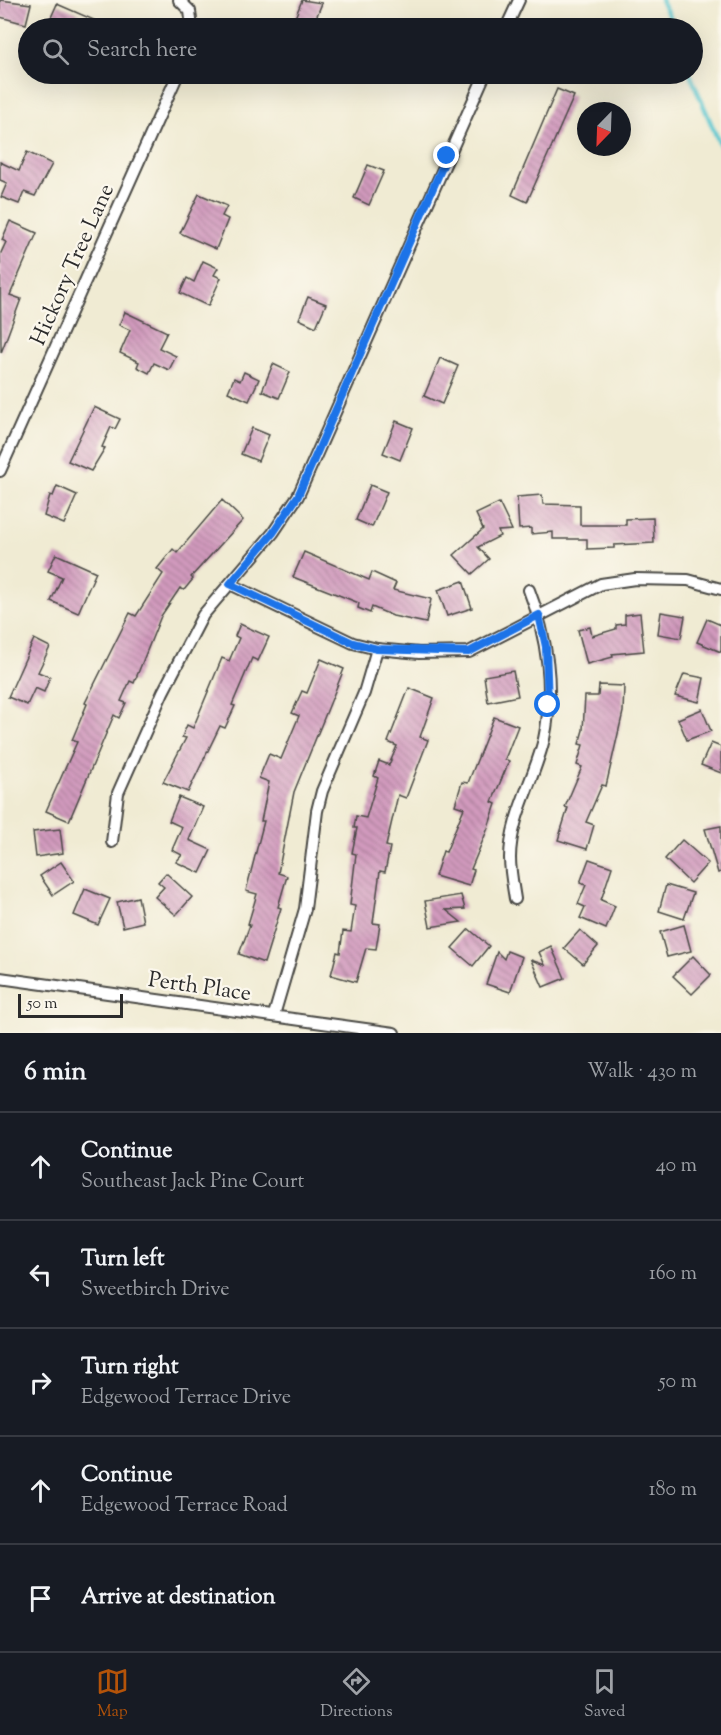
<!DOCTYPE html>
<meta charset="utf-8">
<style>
:root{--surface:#171b24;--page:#242831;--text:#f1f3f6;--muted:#9ea1a6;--line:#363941;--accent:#b45309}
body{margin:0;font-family:"Sorts Mill Goudy",serif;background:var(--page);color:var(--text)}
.compass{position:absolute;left:577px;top:102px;width:54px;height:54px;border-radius:50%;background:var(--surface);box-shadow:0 6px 24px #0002;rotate:203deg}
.scale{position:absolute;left:18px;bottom:15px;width:105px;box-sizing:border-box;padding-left:6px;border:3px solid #2b2b2b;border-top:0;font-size:16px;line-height:21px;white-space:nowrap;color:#2b2b2b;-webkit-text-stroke:4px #fbf7ec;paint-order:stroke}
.stop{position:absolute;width:18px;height:18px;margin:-14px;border:4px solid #1a73e8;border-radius:50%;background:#fff}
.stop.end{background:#1a73e8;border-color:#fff;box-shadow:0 2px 6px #0008}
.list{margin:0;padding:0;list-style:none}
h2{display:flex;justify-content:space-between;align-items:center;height:78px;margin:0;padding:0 24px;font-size:26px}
h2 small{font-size:20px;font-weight:400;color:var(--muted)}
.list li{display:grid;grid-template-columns:39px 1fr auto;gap:18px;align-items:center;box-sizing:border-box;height:108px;padding:0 24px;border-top:2px solid var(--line)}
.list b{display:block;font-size:22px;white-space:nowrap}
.list p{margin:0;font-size:20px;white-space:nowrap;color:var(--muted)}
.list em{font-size:20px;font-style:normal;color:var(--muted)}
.icon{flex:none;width:33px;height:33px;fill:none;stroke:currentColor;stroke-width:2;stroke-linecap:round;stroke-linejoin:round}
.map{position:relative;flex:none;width:721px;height:1033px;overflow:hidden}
.search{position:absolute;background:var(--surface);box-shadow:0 6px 24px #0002;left:18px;right:18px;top:18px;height:66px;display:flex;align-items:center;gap:15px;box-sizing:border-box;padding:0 21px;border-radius:33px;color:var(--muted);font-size:22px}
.sheet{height:618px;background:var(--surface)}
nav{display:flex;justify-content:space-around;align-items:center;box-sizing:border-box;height:84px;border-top:2px solid var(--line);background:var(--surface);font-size:16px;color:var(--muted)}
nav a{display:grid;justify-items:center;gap:3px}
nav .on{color:var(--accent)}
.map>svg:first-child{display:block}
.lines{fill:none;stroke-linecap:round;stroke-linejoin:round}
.stream{stroke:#5ac7d0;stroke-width:4.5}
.building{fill:url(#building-back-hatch)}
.street-casing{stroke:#494844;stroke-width:14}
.street{stroke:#fff;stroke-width:10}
.route{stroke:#1a73e8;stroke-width:8}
.labels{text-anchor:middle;stroke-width:4.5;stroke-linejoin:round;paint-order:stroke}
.street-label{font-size:22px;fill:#2b2b2b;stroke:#fbf7ec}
</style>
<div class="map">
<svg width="721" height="1033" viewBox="0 0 721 1033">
<defs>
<pattern id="building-back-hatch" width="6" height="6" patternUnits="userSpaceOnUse" patternTransform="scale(1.5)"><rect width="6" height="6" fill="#d19abd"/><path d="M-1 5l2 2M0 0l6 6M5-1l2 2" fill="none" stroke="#aa7e9a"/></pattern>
</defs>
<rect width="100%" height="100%" fill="#fbf7ec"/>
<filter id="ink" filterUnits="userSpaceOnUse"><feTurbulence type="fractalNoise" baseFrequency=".0167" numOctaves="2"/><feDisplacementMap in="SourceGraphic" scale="12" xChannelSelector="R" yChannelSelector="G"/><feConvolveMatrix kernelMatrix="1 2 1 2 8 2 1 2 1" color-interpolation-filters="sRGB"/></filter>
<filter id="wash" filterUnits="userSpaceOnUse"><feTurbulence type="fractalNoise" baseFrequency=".008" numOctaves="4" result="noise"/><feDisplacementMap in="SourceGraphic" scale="24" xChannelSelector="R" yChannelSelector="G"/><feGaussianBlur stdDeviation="1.35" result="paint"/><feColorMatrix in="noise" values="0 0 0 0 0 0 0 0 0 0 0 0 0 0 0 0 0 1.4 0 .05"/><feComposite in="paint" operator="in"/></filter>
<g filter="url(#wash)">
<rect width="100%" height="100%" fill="#f0ebd3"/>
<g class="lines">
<g class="stream">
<path d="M661,0L675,28"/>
<path d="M690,74L721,147"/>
</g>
</g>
<g id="blocks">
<g class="building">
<path d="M0,0L31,4L26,24L0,17Z"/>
<path d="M302,0L322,3L312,28H291Z"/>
<path d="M57,4L94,20L90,28H64L49,22Z"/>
<path d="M557,89L574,96L527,202L512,195Z"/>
<path d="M27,152L52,164L35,196L24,192L19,204L1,197L7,183L0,180V162L19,171Z"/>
<path d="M368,165L384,171L369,205L354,198Z"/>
<path d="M199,194L227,206L222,216L228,219L216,249L180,233Z"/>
<path d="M10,221L37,233L10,295L21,299L1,353L0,255L6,242L2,240Z"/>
<path d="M203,261L218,268L214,275L221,278L208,306L180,293L187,278L194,282Z"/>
<path d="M308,297L326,304L316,327L299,319Z"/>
<path d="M125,312L167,332L159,348L176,356L169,370L154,363L149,373L137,367L139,362L120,353L130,330L119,325Z"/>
<path d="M440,358L458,366L442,404L424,396Z"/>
<path d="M273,364L290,372L279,398L262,391Z"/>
<path d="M244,372L259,379L249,401L228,392L234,378L240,381Z"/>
<path d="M94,407L120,419L115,429L111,427L102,447L105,448L91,471L68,461Z"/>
<path d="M396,421L413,428L400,460L383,453Z"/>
<path d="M252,428L269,435L258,461L241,454Z"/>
<path d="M370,485L387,492L372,527L356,520Z"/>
<path d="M57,486L77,495L64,524L44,516L50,495L53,496Z"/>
<path d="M542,495L543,504L580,505V525H626V519L653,518L654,543L614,545V548L587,549V539H553V532L531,534V528L519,529L517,497Z"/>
<path d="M222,500L243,520L191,577L193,579L184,590L180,588L161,616L134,683L130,681L121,701L126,703L119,718L114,715L69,821L46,811L77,742L72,740L87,704L85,703L130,613L136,616L163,574L157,569L173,549L177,553Z"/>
<path d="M499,503L512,530L498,531L500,536L478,547L489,559L472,574L454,555L483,529L476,514Z"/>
<path d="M304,552L369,580L372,572L396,583L393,590L431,599L426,623L393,616L372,607L370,613L358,608L359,603L293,577Z"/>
<path d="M56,554L96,572L78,613L51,601L62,577L48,571Z"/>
<path d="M463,581L472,608L447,616L438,590Z"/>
<path d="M661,612L685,616L681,638L658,634Z"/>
<path d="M640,613L644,651L612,654L613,657L587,664L578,630L590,627L592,636L616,629V625L625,624V615Z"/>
<path d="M707,619L721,625V652L697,642Z"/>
<path d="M240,624L269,637L258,661L252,658L232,705L235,706L225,728L220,726L188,792L163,782L186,738L182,737L187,725L193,728L222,658L229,661L239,638L235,636Z"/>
<path d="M34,639L50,647L38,672L50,677L44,692L35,688L27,705L8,697Z"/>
<path d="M321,659L344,669L294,792L278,873L287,876L278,907L281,908L264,963L239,954L250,925L248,924L257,894L246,891L264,821H261L269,782L259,778L269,754L281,759L299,716L292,713L302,691L307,693Z"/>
<path d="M513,671L518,696L488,702L484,676Z"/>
<path d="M684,674L704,678L699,702L675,696Z"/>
<path d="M599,685L624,686L623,712L606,786L602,785L586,822L594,825L587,849L558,840L568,808L565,807L582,767L577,765L583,745L579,744L583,730L585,696H598Z"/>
<path d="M409,688L434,698L420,737L428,740L406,798L398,795L386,846L390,847L385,872L380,871L373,923L380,924L376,949L366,948L356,982L331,975L337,952L340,953L343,931L351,932L355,906L350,905L356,854L352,853L357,828H354L356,816L366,818L378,778L374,776L379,761L389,765L397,746L388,742Z"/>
<path d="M702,709L711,731L687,740L678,719Z"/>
<path d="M494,717L518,726L505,759L509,761L492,802L496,804L488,828L471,869L474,870L469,886L435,876L443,851L446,852L464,808L455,805L462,782L468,783Z"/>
<path d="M711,743L721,747V773L701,765Z"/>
<path d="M179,797L203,807L189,840L211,850L200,873L176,862L182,855L172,850L182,827L169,821Z"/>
<path d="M721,826V872L718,873L705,829Z"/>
<path d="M60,829L63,853L36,857L33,832Z"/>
<path d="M682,840L708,863L690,883L665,859Z"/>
<path d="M589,859L612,867L601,900L615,906L606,929L580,918L585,907L578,904L586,885L580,883Z"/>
<path d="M61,862L74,881L53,895L40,876Z"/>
<path d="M166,873L192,897L176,915L155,897L164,887L158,882Z"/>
<path d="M666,885L693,893L684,919L659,911Z"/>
<path d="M85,889L110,899L98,925L74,915Z"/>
<path d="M461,895L465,909L446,910L461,922L430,927L425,901Z"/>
<path d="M138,897L143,922L123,927L117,902Z"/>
<path d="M684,925L691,951L667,957L660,932Z"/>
<path d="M469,929L489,946L473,966L452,948Z"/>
<path d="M580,930L598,946L583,964L564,948Z"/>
<path d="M551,946L565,978L543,987L531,960L545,965L539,952Z"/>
<path d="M507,951L522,957L510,992L486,984L497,952L504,959Z"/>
<path d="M693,956L711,975L692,994L673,976Z"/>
</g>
</g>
</g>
<g filter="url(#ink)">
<use href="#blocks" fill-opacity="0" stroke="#494844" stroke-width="1.5"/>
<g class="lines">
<g class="street-casing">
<g id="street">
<path d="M179,0L190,11L192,28"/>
<path d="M506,28L519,0"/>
<path d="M0,471L178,74"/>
<path d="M230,584L353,643L377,649L419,653L469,652L601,584L635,579L688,580L721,589"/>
<path d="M112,842L118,793L163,692L203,615L273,533L298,496L485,74"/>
<path d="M515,899C513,886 510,871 510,858C510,817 535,778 544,739C555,689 547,636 529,590"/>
<path d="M0,978L394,1033"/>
<path d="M274,1015L305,909L317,811L322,791L364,693L377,649"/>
</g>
</g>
<use href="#street" class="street"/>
</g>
</g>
<g class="lines" filter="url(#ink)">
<path class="route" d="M447,156L298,496L273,533L230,584L353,643L377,649L469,652L539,615L546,647L548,705"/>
</g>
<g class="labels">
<g class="street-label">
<text transform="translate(71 264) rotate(-66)" y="8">Hickory Tree Lane</text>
<text transform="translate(200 985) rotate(8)" y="8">Perth Place</text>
</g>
</g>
</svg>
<svg class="compass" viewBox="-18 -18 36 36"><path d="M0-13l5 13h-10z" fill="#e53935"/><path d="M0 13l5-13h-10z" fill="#9ea1a6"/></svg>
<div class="scale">50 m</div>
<div class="stop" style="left:548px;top:705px"></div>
<div class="stop end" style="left:447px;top:156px"></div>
<div class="search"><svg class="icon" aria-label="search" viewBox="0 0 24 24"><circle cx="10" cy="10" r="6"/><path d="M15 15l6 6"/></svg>Search here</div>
</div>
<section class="sheet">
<h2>6 min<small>Walk · 430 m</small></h2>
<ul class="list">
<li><svg class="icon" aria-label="ahead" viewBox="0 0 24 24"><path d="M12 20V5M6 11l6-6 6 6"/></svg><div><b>Continue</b><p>Southeast Jack Pine Court</p></div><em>40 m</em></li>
<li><svg class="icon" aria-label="left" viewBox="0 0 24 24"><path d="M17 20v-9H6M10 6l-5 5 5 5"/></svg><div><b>Turn left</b><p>Sweetbirch Drive</p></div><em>160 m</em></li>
<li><svg class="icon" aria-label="right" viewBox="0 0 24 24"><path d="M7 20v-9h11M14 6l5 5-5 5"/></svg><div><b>Turn right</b><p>Edgewood Terrace Drive</p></div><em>50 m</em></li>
<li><svg class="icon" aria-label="ahead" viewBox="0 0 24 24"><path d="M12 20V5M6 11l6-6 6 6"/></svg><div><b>Continue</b><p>Edgewood Terrace Road</p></div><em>180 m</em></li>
<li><svg class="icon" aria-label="arrive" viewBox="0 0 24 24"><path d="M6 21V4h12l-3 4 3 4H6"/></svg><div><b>Arrive at destination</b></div></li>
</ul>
</section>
<nav>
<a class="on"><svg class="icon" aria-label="map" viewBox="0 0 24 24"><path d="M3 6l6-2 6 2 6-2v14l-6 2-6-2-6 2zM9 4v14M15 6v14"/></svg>Map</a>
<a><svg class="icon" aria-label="directions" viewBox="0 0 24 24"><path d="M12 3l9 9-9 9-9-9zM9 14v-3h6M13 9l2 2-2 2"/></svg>Directions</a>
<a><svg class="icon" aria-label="saved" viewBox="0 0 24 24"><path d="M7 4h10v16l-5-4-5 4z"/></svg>Saved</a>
</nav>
